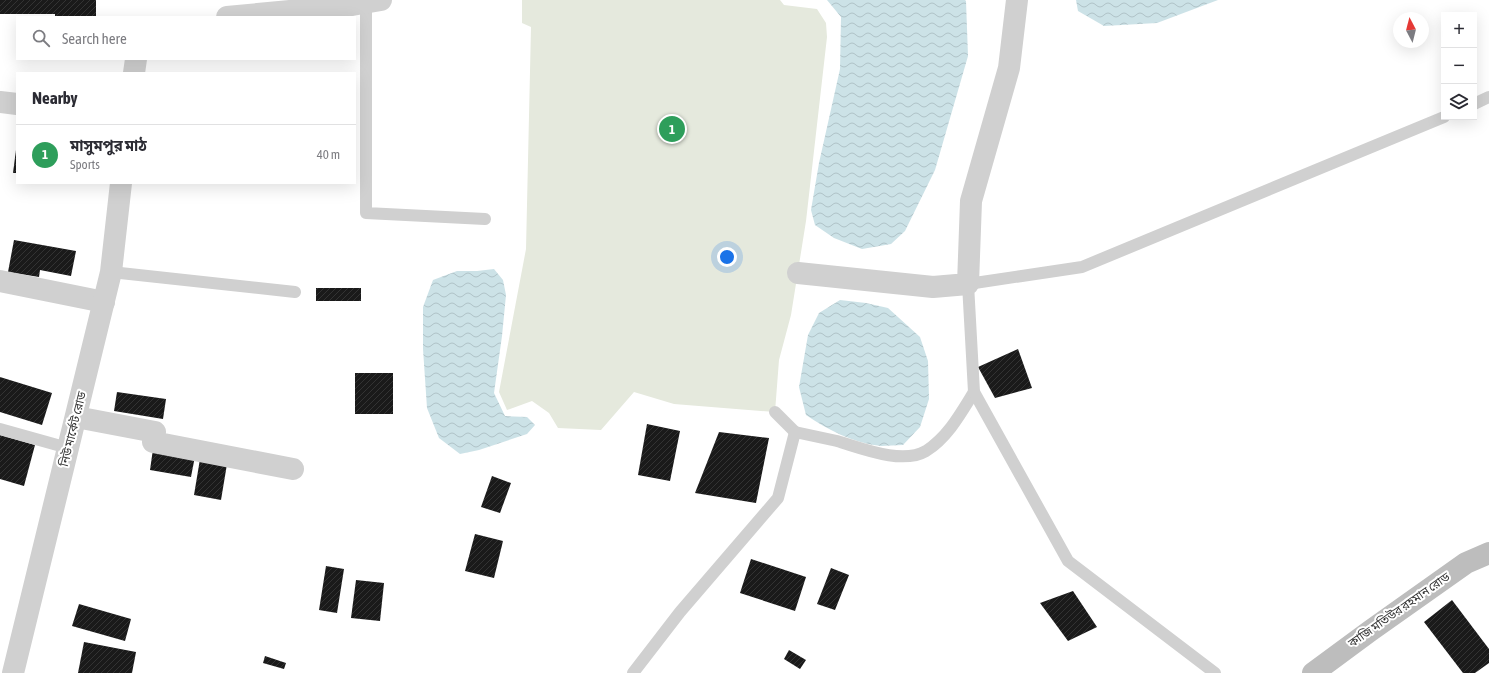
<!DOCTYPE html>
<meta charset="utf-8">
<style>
:root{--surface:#fff;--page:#f7f7f7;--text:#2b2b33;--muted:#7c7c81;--line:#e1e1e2;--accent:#d7486c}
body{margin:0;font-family:"Asap Condensed","Noto Sans Bengali",sans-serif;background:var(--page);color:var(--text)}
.controls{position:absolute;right:12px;top:12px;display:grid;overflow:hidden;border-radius:0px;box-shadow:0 4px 16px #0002}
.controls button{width:36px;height:36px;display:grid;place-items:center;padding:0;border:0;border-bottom:1px solid var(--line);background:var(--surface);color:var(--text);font:20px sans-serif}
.compass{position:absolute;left:1393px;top:12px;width:36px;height:36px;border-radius:50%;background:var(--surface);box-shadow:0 4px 16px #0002;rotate:353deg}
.you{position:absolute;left:727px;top:257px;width:14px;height:14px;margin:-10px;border:3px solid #fff;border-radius:50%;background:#1a73e8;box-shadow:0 0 0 6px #1a73e833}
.badge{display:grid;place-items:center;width:26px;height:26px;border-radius:50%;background:var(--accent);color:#fff;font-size:13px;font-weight:700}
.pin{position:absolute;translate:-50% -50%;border:2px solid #fff;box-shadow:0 1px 4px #0006}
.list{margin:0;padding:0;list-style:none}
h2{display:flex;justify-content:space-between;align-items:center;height:52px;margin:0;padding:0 16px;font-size:17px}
h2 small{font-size:13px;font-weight:400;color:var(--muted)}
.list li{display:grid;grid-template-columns:26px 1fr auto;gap:12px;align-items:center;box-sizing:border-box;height:60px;padding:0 16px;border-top:1px solid var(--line)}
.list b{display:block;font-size:15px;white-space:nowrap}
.list p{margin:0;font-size:13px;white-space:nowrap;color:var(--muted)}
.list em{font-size:13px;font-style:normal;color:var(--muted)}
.icon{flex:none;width:22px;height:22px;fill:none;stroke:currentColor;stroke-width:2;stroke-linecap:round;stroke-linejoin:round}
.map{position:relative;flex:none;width:1489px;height:673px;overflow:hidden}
.search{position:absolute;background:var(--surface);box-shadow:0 4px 16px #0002;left:16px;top:16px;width:340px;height:44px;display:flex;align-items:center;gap:10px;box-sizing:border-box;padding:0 14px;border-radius:0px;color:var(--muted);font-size:15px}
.panel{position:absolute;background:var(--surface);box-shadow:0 4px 16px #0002;left:16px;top:72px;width:340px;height:112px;border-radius:0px}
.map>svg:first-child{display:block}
.pitch{fill:#e5e9dd}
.water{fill:url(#water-waves)}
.building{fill:url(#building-hatch)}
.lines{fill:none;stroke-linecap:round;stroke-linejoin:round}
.service{stroke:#d0d0d0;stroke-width:12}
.minor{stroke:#d0d0d0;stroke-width:22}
.secondary{stroke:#bdbdbd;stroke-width:22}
.labels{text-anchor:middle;stroke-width:4;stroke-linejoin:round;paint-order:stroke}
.street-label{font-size:12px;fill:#333;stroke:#fff}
</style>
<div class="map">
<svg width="1489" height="673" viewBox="0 0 1489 673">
<defs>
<pattern id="water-waves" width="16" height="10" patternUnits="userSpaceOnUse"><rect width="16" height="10" fill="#cce2e7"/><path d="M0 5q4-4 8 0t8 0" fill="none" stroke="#b0c2c7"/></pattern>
<pattern id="building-hatch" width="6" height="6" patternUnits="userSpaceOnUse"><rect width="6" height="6" fill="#1a1a1a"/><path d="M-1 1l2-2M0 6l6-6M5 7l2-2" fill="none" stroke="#333"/></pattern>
</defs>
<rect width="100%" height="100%" fill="#fff"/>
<path class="pitch" d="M522,0H780L784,5L817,9L826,23L827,37L806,221L791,315L779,360L775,412L674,404L634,392L601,430L558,428L549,413L532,401L507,410L499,392L526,249L531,27L522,23Z"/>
<g class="water">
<path d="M827,0H965L966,1L968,56L935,170L905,231L891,244L862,249L834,238L815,225L811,210L819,163L840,69L841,17Z"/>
<path d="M1076,0H1218L1157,23L1104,26L1078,11Z"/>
<path d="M494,269L503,280L506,295L502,336L494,393L505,416L527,417L535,425L527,434L479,450L460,454L439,438L427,408L423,349V307L433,280L457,271H477Z"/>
<path d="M840,300L866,303L888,308L920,337L928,361L929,399L920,427L903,445C896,445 888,446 881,446C853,443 828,430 806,415L799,387L808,335L819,313Z"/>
</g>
<g class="building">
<path d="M0,0H96V17H55V14H0Z"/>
<path d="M16,150H17V173H13Z"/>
<path d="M14,240L76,251L71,276L40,270L39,277L8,272Z"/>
<rect x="316" y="288" width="45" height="13"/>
<path d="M1018,349L1032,388L995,398L978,367Z"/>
<rect x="355" y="373" width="38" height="41"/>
<path d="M0,377L52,393L42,425L0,412Z"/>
<path d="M117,392L166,399L163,419L114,411Z"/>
<path d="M647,424L680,431L670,481L638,475Z"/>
<path d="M719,432L769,438L756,503L695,493Z"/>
<path d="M0,435L35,445L24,486L0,479Z"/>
<path d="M153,449L195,456L191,477L150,470Z"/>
<path d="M200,459L227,464L221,500L194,495Z"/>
<path d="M492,476L511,483L500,513L481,507Z"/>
<path d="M475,534L503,541L494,578L465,571Z"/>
<path d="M751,559L806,577L795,611L740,593Z"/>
<path d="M326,566L344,569L337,613L319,610Z"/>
<path d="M831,568L849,575L835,610L817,604Z"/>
<path d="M356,580L384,583L380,621L351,618Z"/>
<path d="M1073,591L1097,627L1068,641L1040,603Z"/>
<path d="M1452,600L1489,649V663L1475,673H1463L1424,622Z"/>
<path d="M79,604L131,619L125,641L72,626Z"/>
<path d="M84,642L136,652L132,673H78Z"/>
<path d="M789,650L806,660L800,669L784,659Z"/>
<path d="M265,656L286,663L284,669L263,663Z"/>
</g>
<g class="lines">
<g class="service">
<path d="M366,3V213L485,219"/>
<path d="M1474,104L1489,97"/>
<path d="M111,272L295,292"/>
<path d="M775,412L795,432"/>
<path d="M0,429L68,448"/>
<path d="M633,673L680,612L778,498L795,432C809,435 823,438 837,441C861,448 902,465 926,451C948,437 961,413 974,392"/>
<path d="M1215,673L1068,561L974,392L968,284L1082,267L1444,117"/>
</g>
<g class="minor">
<path d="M227,17L352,5L381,0"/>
<path d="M134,73L136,59"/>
<path d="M0,102L17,104"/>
<path d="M798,273L933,287L968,284L971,201L1009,68L1017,0"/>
<path d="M0,281L104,302"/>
<path d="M76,417L155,432L153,442L293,469"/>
<path d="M13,673L111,272L121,183"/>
</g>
<path class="secondary" d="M1313,673L1370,631L1466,563L1489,553"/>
</g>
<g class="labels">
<g class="street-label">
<text transform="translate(73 429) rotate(-76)" y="4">নিউ মার্কেট রোড</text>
<text transform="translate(1399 610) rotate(-35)" y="4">কাজি মতিউর রহমান রোড</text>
</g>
</g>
</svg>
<div class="controls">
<button>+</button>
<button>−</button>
<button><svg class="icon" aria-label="layers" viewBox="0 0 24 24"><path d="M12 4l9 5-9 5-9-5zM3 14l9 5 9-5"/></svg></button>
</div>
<svg class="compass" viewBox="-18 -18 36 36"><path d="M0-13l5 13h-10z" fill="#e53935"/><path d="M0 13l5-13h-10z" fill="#7c7c81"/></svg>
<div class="you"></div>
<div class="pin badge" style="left:672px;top:129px;background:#2e9e5b">1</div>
<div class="search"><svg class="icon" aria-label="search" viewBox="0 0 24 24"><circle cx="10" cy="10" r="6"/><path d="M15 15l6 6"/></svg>Search here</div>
<section class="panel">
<h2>Nearby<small></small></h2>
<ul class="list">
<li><span class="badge" style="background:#2e9e5b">1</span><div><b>মাসুমপুর মাঠ</b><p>Sports</p></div><em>40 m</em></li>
</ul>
</section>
</div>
